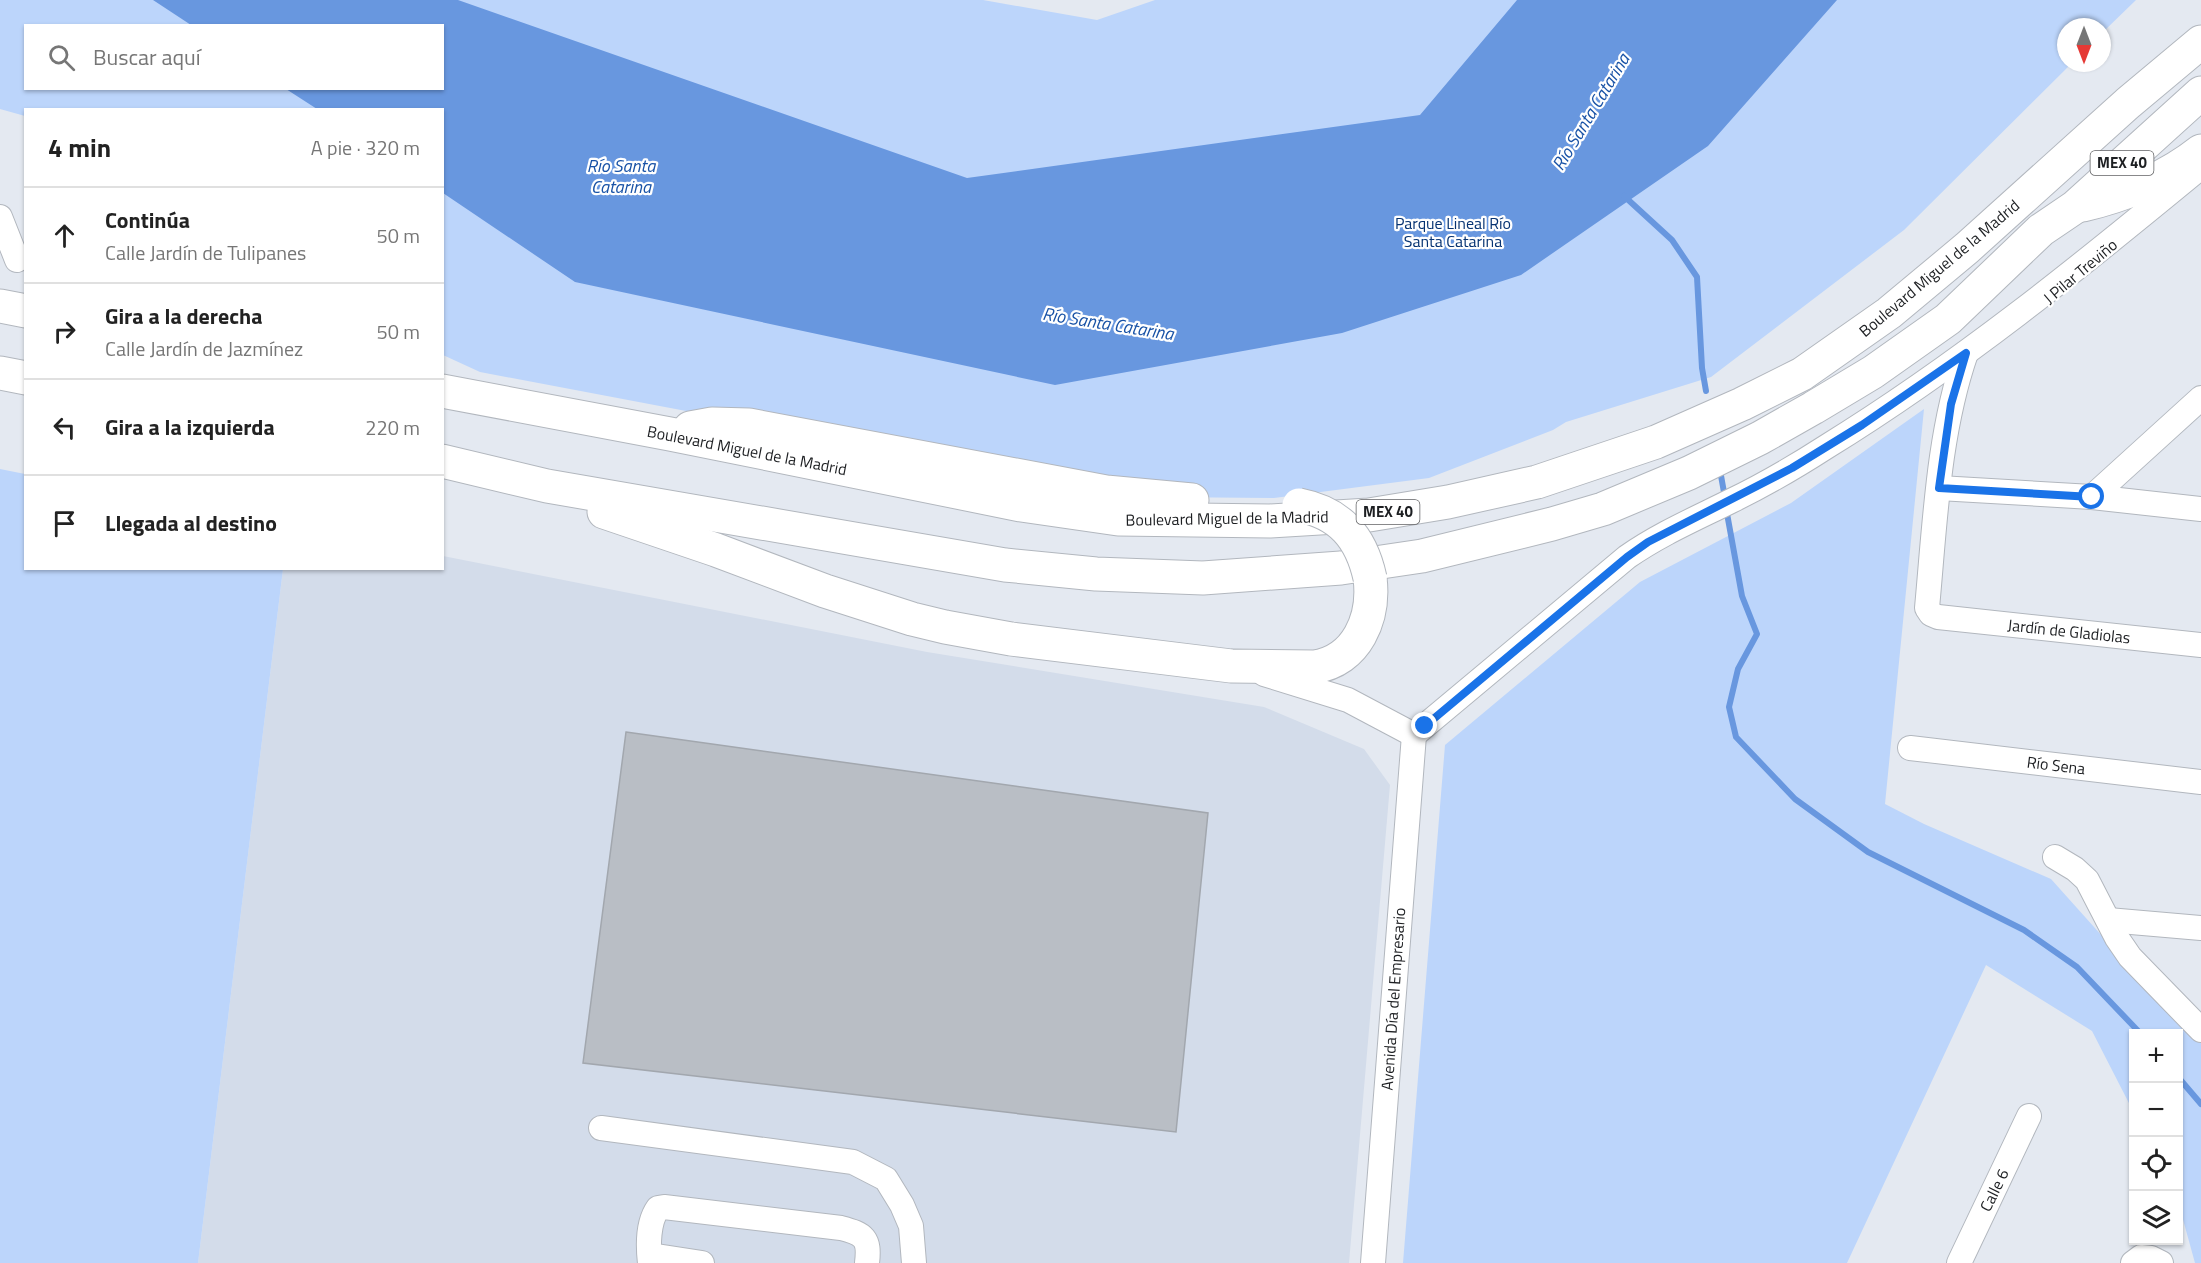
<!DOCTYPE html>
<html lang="es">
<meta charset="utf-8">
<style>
:root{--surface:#fff;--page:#f2f2f2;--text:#222;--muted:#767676;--line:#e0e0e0}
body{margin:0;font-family:"Titillium Web",sans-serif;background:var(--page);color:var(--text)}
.controls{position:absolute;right:18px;bottom:18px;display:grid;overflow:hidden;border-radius:0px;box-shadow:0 2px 4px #0004}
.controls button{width:54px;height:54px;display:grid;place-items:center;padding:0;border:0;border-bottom:2px solid var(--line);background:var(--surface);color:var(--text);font:30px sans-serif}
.compass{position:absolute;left:2057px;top:18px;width:54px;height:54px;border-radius:50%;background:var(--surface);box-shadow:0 2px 4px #0004;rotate:180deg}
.stop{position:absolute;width:18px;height:18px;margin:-14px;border:4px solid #1a73e8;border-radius:50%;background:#fff}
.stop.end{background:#1a73e8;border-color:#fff;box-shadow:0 2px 6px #0008}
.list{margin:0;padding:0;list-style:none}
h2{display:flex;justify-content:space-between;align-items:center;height:78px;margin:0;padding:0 24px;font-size:26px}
h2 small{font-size:20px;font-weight:400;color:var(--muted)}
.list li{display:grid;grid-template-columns:39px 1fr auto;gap:18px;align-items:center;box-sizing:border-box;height:96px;padding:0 24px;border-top:2px solid var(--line)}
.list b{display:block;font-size:22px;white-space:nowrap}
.list p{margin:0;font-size:20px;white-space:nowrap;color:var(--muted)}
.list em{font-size:20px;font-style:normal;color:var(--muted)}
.icon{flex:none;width:33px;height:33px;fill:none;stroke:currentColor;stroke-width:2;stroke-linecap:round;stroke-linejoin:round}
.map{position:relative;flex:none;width:2201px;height:1263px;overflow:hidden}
.search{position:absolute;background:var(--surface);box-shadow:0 2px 4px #0004;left:24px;top:24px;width:420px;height:66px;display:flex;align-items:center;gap:15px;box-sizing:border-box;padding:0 21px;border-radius:0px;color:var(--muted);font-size:22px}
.panel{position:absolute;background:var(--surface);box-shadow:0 2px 4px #0004;left:24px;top:108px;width:420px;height:462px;border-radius:0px}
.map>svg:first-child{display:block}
.built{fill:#d3dcea}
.green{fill:#bcd5fb;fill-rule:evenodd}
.water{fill:#6897df}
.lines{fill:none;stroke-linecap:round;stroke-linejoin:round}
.stream{stroke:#6897df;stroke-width:6}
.building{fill:#b9bec5;stroke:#a2a7ae;stroke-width:1.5}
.minor-casing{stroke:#b2b7be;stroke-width:26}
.highway-casing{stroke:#b2b7be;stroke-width:35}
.minor{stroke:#fff;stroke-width:24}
.highway{stroke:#fff;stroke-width:33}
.highway-bridge-casing{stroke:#b2b7be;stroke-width:35;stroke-linecap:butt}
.highway-bridge{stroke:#fff;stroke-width:33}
.route{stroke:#1a73e8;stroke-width:8}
.labels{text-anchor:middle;stroke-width:4.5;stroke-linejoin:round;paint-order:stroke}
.shield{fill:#fff;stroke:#616264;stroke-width:1.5}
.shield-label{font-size:15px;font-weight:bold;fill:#1d1f22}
.park-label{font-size:16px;fill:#063372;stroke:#fff}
.street-label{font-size:16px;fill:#1d1f22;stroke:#fff}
.water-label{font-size:18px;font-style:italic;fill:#1852a6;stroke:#fff}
</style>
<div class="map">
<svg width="2201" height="1263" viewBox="0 0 2201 1263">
<rect width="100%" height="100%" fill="#e4e9f1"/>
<path class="built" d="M443,556L927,652L1264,707L1364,749L1390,785L1349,1263H198L283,569L442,568Z"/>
<g class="green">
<path d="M0,0H983L1097,20L1155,0H2136L2102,33V27H2066V63H2072L1904,230L1711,377L1566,422L1553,430L1429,478L1274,498L1157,497L803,433L480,372L443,355L442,110H26L25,116L0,109ZM26,26H442V88H26Z"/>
<path d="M1924,409L1885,804L1924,824L2051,879L2146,985L2201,1040V1263H2195L2179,1205L2178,1034H2134L2133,1111L2092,1031L1986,965L1847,1263H1403L1445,745L1640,582L1791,503Z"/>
<path d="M0,469L25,474L26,568L283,569L198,1263H0Z"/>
</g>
<path class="water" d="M153,0H458L967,178L1420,115L1517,0H1837L1708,146L1521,275L1342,333L1055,385L575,282L443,193L442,110L317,109L286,89L442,88V26L191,25Z"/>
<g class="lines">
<g class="stream">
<path d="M1624,196L1672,240L1697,277L1702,368L1706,391"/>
<path d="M1720,470L1725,498"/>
<path d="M1726,508L1742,596L1757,634L1738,669L1729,707L1736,737L1795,799L1868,852L2024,930L2077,967L2141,1034"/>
<path d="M2178,1077L2201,1104"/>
</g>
</g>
<path class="building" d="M626,732L1208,813L1176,1132L583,1063Z"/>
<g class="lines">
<g class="minor-casing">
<g id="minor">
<path d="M0,217L17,260"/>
<path d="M1966,353C1938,434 1935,523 1927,608L1931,614L1938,617L2201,645"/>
<path d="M1939,488L2092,497L2201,509"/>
<path d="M2092,497L2201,398"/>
<path d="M1264,674L1348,700L1414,735"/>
<path d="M1414,735L1627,557C1660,534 1695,519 1731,501C1764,485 1795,467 1826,447C1959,365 2081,266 2201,167"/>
<path d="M1910,748L2201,782"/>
<path d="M2055,857L2075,869L2087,880L2117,938L2130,957L2201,1030"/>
<path d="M2108,920L2201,928"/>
<path d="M601,1128L853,1162L886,1179L902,1205L911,1226L914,1263"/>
<path d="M650,1255L702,1263"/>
<path d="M650,1263C648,1246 648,1222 658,1208L664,1207L841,1228C864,1234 870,1238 867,1263"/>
<path d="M1373,1263L1414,735"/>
<path d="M1959,1263L2029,1116"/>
<path d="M2133,1263L2141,1257L2151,1258L2161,1263"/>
</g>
</g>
<g class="highway-casing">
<g id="highway">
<path d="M2083,205C2125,195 2167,178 2201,151"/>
<path d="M0,306L26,311"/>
<path d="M0,373L26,378"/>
<path d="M442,391L670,434L1021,505L1118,519L1270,521L1369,515L1448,502L1537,482L1656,442L1742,404L1802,374L1889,313L1967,248L2128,103L2201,42"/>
<path d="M690,428L712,424L749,425L1106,492L1192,500"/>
<path d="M442,461L547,486L1005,565L1096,574L1203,578L1341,568L1422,556L1552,524L1603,509L1689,473L1760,438L1813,408L1873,372L1948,319L2041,230L2075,207L2201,93"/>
<path d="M604,512L716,550L825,591L912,619L945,627L1011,639L1231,666L1314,667C1357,661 1375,618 1370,578"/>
</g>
</g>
<use href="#minor" class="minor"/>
<use href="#highway" class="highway"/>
<g class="highway-bridge-casing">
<path id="highway-bridge" d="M1299,505C1340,513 1361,537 1370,578"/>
</g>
<use href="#highway-bridge" class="highway-bridge"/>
</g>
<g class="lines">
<path class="route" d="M1425,726L1627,557L1648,542L1792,468L1862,425L1966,353L1951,404L1939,488L2092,497"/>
</g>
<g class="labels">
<g class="shield">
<rect x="2090.5" y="151" width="63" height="24" rx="4.5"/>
<rect x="1356.5" y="500" width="63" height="24" rx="4.5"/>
</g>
<g class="shield-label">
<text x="2122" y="168">MEX 40</text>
<text x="1388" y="517">MEX 40</text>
</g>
<g class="park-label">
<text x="1453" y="229">Parque Lineal Río<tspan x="1453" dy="18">Santa Catarina</tspan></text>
</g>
<g class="street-label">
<text transform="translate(1939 268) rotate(-40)" y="6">Boulevard Miguel de la Madrid</text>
<text transform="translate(2080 271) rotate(-40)" y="6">J Pilar Treviño</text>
<text transform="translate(747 450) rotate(11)" y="6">Boulevard Miguel de la Madrid</text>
<text transform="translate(1227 518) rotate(-1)" y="6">Boulevard Miguel de la Madrid</text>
<text transform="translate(2069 631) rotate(6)" y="6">Jardín de Gladiolas</text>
<text transform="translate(2056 765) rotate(7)" y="6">Río Sena</text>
<text transform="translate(1393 999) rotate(-86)" y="6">Avenida Día del Empresario</text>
<text transform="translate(1994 1190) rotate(-64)" y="6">Calle 6</text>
</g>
<g class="water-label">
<text transform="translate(1591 112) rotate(-59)" y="6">Río Santa Catarina</text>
<text x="621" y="172">Río Santa<tspan x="621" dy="21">Catarina</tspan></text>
<text transform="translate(1108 324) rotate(9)" y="6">Río Santa Catarina</text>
</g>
</g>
</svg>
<div class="controls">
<button>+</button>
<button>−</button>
<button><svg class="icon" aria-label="locate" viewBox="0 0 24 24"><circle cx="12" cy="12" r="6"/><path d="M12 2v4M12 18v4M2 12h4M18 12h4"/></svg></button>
<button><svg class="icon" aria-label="layers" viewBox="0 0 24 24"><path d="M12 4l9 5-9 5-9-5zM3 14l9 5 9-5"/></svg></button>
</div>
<svg class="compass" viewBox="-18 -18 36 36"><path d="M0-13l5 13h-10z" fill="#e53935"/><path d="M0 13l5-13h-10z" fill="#767676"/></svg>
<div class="stop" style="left:2092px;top:497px"></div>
<div class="stop end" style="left:1425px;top:726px"></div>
<div class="search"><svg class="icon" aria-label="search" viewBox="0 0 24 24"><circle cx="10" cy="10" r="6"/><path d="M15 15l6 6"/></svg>Buscar aquí</div>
<section class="panel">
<h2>4 min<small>A pie · 320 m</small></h2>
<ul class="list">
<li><svg class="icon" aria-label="ahead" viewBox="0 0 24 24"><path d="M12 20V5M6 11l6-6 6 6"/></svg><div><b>Continúa</b><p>Calle Jardín de Tulipanes</p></div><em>50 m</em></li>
<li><svg class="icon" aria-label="right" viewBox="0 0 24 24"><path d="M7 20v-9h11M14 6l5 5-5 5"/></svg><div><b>Gira a la derecha</b><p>Calle Jardín de Jazmínez</p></div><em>50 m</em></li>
<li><svg class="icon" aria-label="left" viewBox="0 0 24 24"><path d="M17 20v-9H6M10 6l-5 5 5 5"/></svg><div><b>Gira a la izquierda</b></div><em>220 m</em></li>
<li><svg class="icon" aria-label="arrive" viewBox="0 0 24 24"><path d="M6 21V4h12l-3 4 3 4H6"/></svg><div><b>Llegada al destino</b></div></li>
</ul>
</section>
</div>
